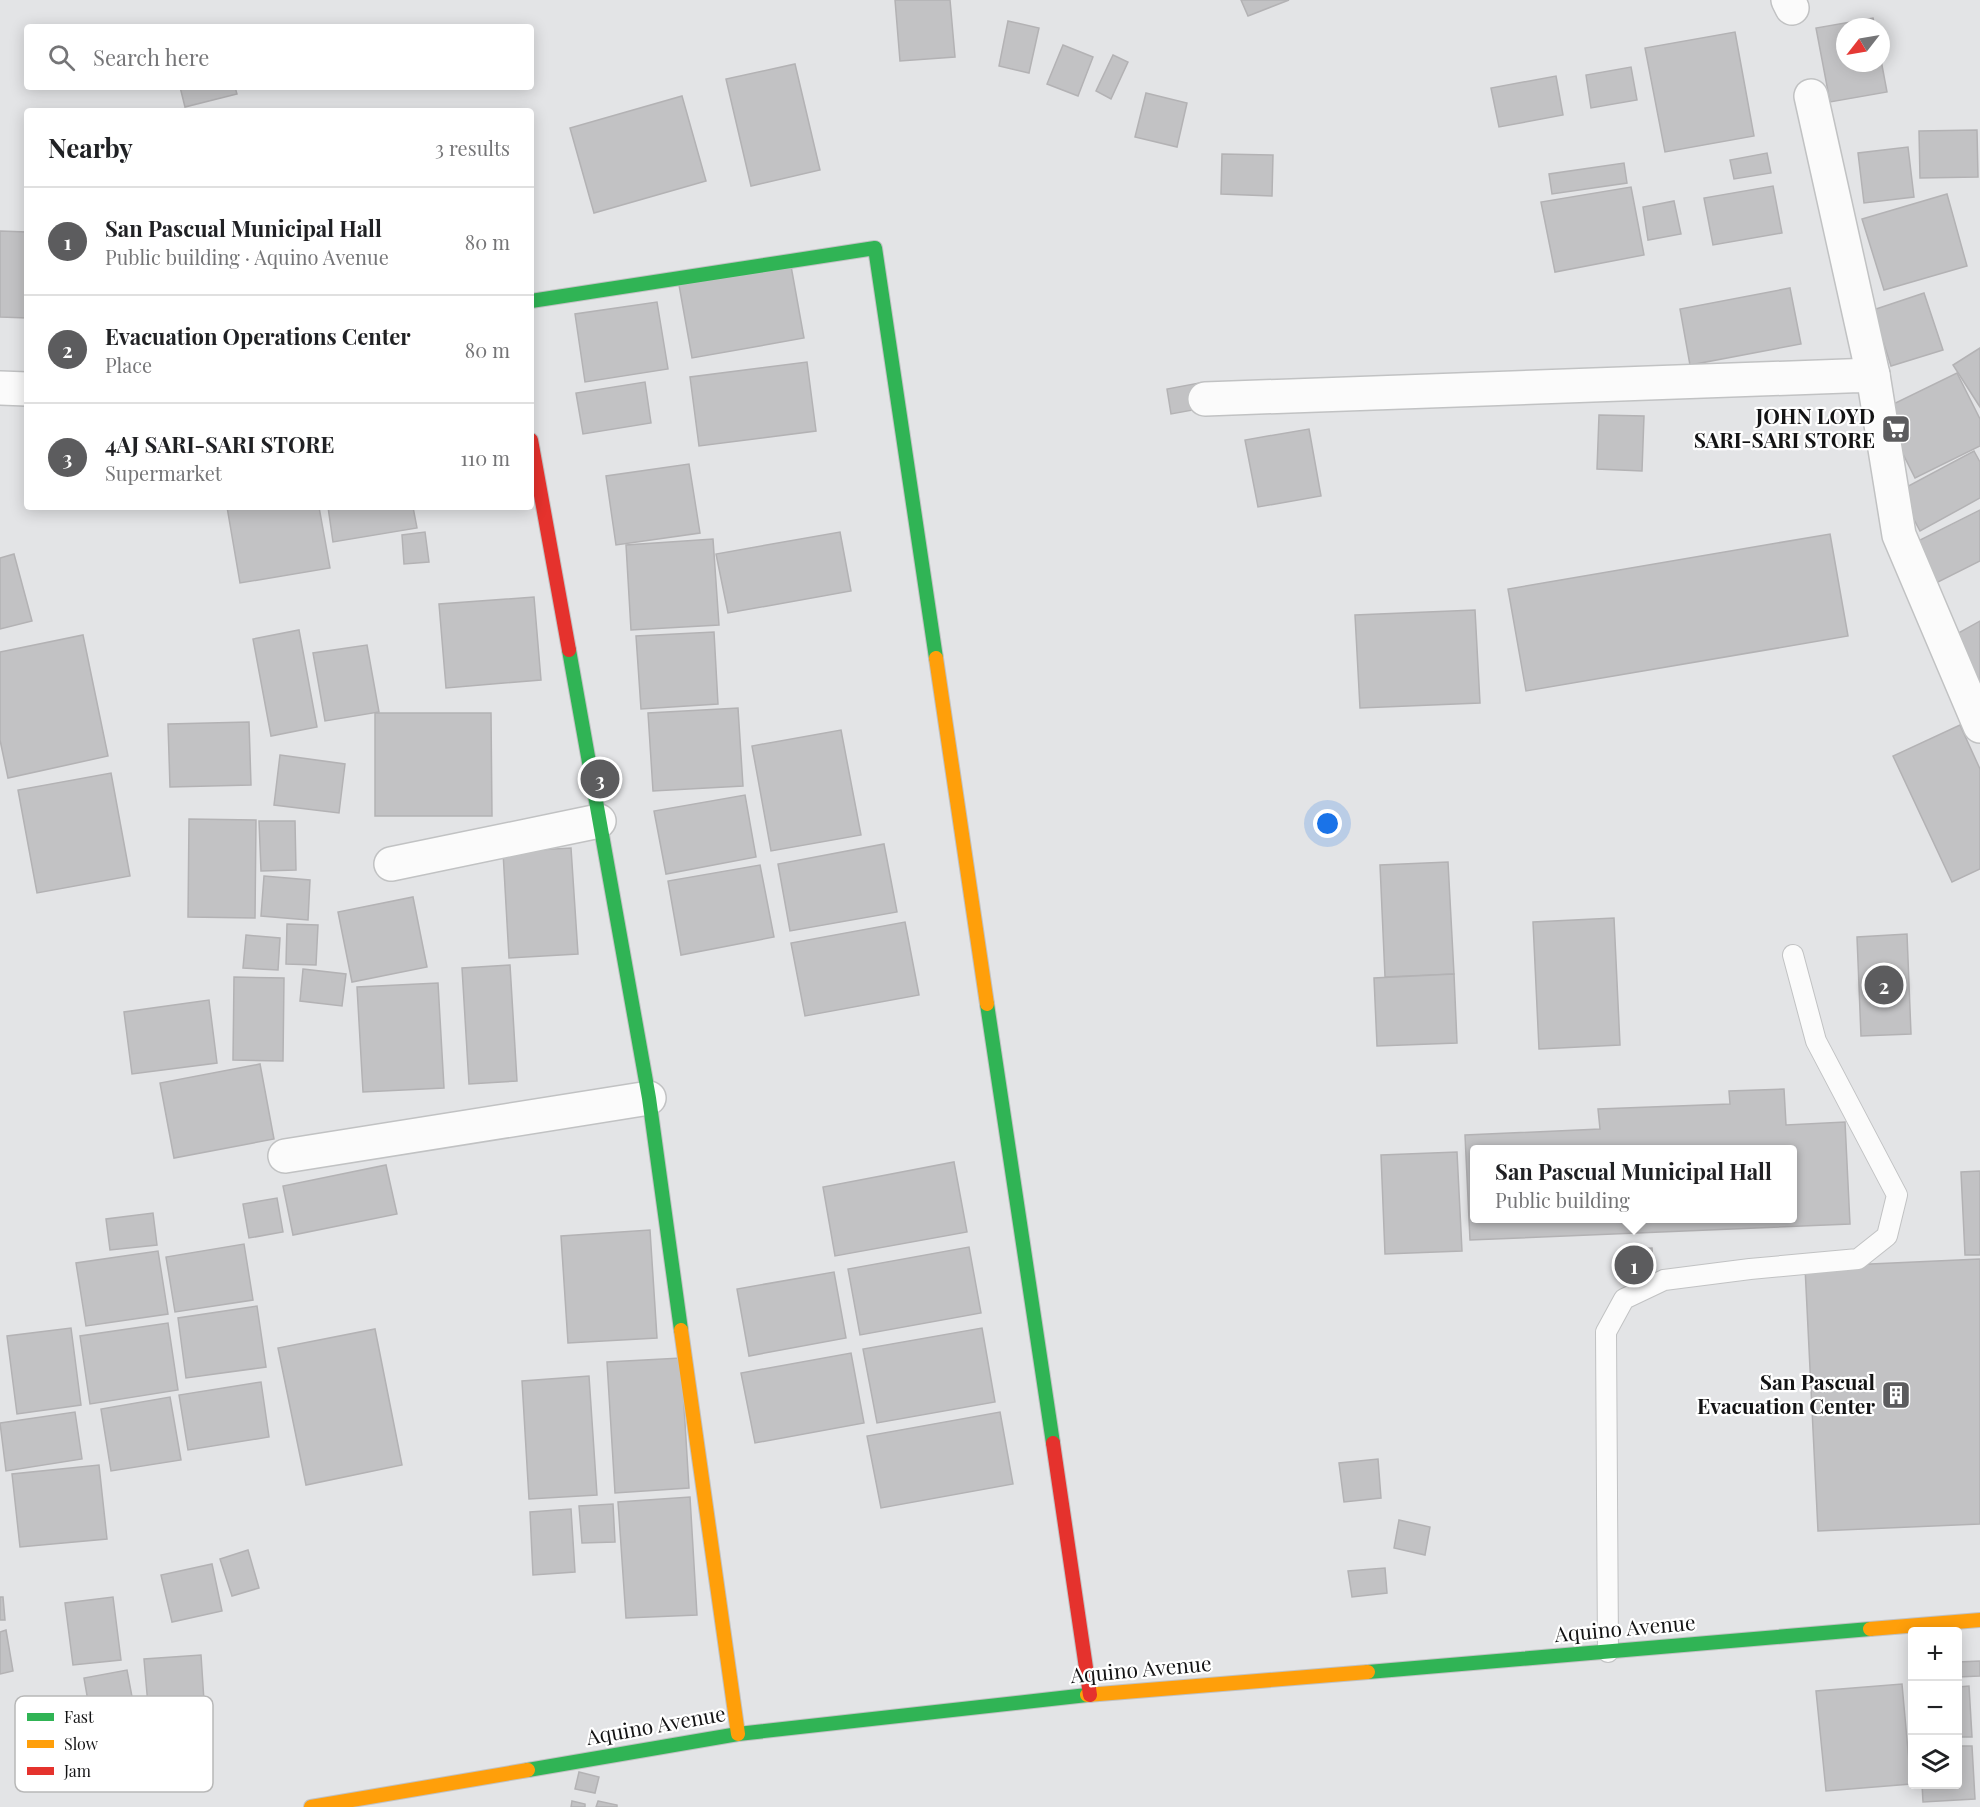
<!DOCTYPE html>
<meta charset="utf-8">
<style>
:root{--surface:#fff;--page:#f6f6f6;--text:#202124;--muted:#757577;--line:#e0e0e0;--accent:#5c5c5e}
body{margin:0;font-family:"Playfair Display",serif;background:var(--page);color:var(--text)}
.controls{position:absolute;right:18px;bottom:18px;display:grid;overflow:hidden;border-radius:6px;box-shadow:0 3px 15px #0003}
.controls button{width:54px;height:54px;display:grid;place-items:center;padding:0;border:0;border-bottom:2px solid var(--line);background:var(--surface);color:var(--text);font:30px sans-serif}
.compass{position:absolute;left:1836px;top:18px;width:54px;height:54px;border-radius:50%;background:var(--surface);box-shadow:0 3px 15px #0003;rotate:239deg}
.you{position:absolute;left:1328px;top:824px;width:21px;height:21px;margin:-15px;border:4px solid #fff;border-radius:50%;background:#1a73e8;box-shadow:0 0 0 9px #1a73e833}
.badge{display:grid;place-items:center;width:39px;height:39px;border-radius:50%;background:var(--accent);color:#fff;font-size:20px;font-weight:700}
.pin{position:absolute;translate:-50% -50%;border:3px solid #fff;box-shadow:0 2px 6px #0006}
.popup{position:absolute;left:1470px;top:1145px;width:327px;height:78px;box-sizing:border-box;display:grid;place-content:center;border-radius:6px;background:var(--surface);filter:drop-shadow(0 2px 4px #0005);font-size:20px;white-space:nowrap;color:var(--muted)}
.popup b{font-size:22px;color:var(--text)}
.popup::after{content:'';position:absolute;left:50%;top:100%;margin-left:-12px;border:12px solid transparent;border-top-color:var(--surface)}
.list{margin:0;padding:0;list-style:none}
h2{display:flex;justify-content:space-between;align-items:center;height:78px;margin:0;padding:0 24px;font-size:26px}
h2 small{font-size:20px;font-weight:400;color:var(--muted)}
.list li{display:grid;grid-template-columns:39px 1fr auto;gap:18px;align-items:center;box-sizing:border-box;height:108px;padding:0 24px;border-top:2px solid var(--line)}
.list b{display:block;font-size:22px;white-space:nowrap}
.list p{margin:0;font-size:20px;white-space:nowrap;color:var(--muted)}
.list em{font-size:20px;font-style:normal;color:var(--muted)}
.icon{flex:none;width:33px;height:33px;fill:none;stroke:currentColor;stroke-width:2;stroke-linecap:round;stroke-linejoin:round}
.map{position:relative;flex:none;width:1980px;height:1807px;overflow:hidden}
.search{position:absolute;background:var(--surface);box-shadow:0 3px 15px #0003;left:24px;top:24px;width:510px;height:66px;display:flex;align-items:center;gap:15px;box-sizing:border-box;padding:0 21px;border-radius:6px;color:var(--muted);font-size:22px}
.panel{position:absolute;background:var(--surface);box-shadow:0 3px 15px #0003;left:24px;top:108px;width:510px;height:402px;border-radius:6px}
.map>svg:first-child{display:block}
.building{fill:#c2c2c4;stroke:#b3b2b4;stroke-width:1.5;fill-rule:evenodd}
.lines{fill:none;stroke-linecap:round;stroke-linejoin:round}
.lane-casing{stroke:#c1c2c3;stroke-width:22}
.street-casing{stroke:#c1c2c3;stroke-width:36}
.fast-casing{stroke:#c1c2c3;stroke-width:16}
.slow-casing{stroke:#c1c2c3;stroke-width:16}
.jam-casing{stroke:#c1c2c3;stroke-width:16}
.lane{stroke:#fbfbfb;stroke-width:20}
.street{stroke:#fbfbfb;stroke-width:33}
.fast{stroke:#30b455;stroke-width:14}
.slow{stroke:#ff9f0a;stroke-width:14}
.jam{stroke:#e5322d;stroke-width:14}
.labels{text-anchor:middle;stroke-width:4.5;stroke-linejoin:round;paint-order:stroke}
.poi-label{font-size:21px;font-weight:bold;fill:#131314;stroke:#fff;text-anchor:end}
.street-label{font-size:21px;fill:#131314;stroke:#fff}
.key{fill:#fff;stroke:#b8b8b8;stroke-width:1.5}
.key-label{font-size:16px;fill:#131314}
</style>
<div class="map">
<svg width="1980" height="1807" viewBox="0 0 1980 1807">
<rect width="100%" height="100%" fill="#e3e4e6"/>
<g class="building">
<path d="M895,0H950L955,57L900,61Z"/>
<path d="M1241,0H1289L1248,16Z"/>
<path d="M1873,18L1875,27H1845V63H1881V60L1887,92L1830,102L1816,28Z"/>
<path d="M1008,21L1039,28L1029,73L999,66Z"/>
<path d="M1735,32L1754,136L1665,152L1645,48Z"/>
<path d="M1063,45L1093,57L1078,96L1047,84Z"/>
<path d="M1113,55L1128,62L1111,99L1096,91Z"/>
<path d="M795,64L820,170L751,186L726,79Z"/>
<path d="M1631,67L1637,100L1591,108L1586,75Z"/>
<path d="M1556,76L1563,115L1499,127L1491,88Z"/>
<path d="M180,87H235L237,94L185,107Z"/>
<path d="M1146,93L1187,103L1177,147L1135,137Z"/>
<path d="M682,96L706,181L594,213L570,128Z"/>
<path d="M1977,130L1978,177L1920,178L1919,131Z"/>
<path d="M1908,147L1914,197L1864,203L1858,153Z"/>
<path d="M1767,153L1771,173L1734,179L1730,160Z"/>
<path d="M1222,154L1273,155L1272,196L1221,194Z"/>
<path d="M1624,163L1627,183L1552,194L1549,174Z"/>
<path d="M1773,186L1782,233L1713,245L1704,198Z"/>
<path d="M1631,187L1644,255L1555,272L1541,202Z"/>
<path d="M1947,194L1967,266L1884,290L1862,219Z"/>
<path d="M1674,201L1681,234L1648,240L1643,207Z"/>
<path d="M0,231L27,232V318L0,317Z"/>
<path d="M791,266L804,338L692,358L679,285Z"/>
<path d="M1790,288L1801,344L1690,365L1680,309Z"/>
<path d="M1924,293L1943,350L1891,366L1873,310Z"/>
<path d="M657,302L668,369L585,382L575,314Z"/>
<path d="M1980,348V407L1953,365Z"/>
<path d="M807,362L816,431L699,446L690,377Z"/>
<path d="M1957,373L1980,419V446L1915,478L1881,410Z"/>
<path d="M645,382L651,423L583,434L576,393Z"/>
<path d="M1199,383L1204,408L1171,414L1167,389Z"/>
<path d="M1599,415L1644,416L1642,471L1597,469Z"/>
<path d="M1309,429L1321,496L1258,507L1245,440Z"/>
<path d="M1974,451L1980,462V498L1920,531L1899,491Z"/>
<path d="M689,464L700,533L616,545L606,476Z"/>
<path d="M227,507H319L330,568L240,583Z"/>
<path d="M328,507H413L417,528L333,542Z"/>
<path d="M1980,510V561L1936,583L1916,542Z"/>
<path d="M425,532L429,562L404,564L402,535Z"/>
<path d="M840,532L851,591L728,613L716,554Z"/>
<path d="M1830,534L1848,636L1526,691L1508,589Z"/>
<path d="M713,539L719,625L631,630L626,545Z"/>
<path d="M14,554L32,621L0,629V558Z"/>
<path d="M534,597L541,680L446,688L439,604Z"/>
<path d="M1475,610L1480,703L1360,708L1355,615Z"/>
<path d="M1980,621V686L1953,636Z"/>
<path d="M299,630L317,727L271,736L253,639Z"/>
<path d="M714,632L718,704L641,709L636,636Z"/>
<path d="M83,635L108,756L8,778L0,740V652Z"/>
<path d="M367,645L379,712L325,721L313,653Z"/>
<path d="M738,708L743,786L653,791L648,713Z"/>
<path d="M375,713H491L492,816H375Z"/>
<path d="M249,722L251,785L170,787L168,724Z"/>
<path d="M1960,725L1980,769V869L1952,882L1893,756Z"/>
<path d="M841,730L861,835L771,851L752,746Z"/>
<path d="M280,755L345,764L339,813L274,805Z"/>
<path d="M111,773L130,876L37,893L18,790Z"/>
<path d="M745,795L756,857L666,874L654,811Z"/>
<path d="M189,819L256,820L255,918L188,917Z"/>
<path d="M259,821H295L296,870L261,871Z"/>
<path d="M884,844L897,912L790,931L778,864Z"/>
<path d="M571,848L578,954L509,958L503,852Z"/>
<path d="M1448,862L1454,974L1385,977L1380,865Z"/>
<path d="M760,865L774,937L681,955L668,881Z"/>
<path d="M264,876L310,880L308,920L261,916Z"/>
<path d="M413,897L427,967L352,982L338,912Z"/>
<path d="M1614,918L1620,1045L1539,1049L1533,922Z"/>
<path d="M905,922L919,995L805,1016L791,943Z"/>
<path d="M287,924L318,925L316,965L286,964Z"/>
<path d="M1907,934L1911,1034L1861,1036L1857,937Z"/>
<path d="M246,935L280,938L278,970L243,968Z"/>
<path d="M510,965L517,1081L469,1084L462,968Z"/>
<path d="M303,969L346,974L342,1006L300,1001Z"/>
<path d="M1454,974L1457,1043L1377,1046L1374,978Z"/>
<path d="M234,977L284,978L283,1061L233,1060Z"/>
<path d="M438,983L444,1088L363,1092L357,987Z"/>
<path d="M209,1000L217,1063L132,1074L124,1012Z"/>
<path d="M260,1064L274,1139L174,1158L160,1083Z"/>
<path d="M1784,1089L1786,1125L1845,1122L1850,1224L1470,1240L1465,1135L1600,1129L1598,1109L1730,1104L1729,1091ZM1475,1150H1793V1218H1475Z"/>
<path d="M1457,1152L1462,1251L1385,1254L1381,1155Z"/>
<path d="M954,1162L967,1232L835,1256L823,1187Z"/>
<path d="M386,1165L397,1214L293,1235L283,1186Z"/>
<path d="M1980,1171V1255H1965L1961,1172Z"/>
<path d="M277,1198L283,1232L249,1238L243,1204Z"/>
<path d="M153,1213L157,1245L110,1250L106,1219Z"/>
<path d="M650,1230L657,1338L568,1343L561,1236Z"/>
<path d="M244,1244L253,1300L175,1312L166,1257Z"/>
<path d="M969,1247L981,1313L860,1335L848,1269Z"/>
<path d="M1652,1248L1654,1279L1623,1280L1621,1250Z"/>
<path d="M158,1251L168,1314L86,1326L76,1263Z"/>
<path d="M1980,1259V1524L1818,1531L1805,1267Z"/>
<path d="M834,1272L846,1338L749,1356L737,1289Z"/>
<path d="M257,1306L266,1367L186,1378L178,1318Z"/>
<path d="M168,1323L178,1390L90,1404L80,1336Z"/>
<path d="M71,1328L81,1405L17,1414L7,1336Z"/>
<path d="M982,1328L995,1402L877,1423L863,1349Z"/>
<path d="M375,1329L402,1465L306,1485L278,1348Z"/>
<path d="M851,1353L864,1423L755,1443L741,1373Z"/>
<path d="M681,1358L689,1488L615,1493L607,1362Z"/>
<path d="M589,1376L597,1495L529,1499L522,1381Z"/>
<path d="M261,1382L269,1437L188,1450L179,1395Z"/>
<path d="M170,1397L181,1460L111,1471L101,1409Z"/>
<path d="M75,1412L82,1459L6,1471L0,1423Z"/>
<path d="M1000,1412L1013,1484L881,1508L867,1436Z"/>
<path d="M1378,1459L1381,1498L1344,1502L1339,1463Z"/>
<path d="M99,1465L107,1539L20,1547L12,1474Z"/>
<path d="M690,1497L697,1615L626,1618L618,1502Z"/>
<path d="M613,1504L615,1542L582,1543L579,1506Z"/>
<path d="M571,1509L575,1572L533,1575L530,1512Z"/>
<path d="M1399,1520L1430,1527L1425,1555L1394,1548Z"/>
<path d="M248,1550L259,1588L232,1596L220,1559Z"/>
<path d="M212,1564L222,1611L172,1622L161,1575Z"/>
<path d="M1385,1568L1387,1593L1352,1597L1348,1571Z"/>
<path d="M0,1597H3L5,1620H0Z"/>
<path d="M113,1597L121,1660L73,1665L65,1603Z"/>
<path d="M6,1630L13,1671L0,1674V1632Z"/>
<path d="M201,1655L204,1701L148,1705L144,1659Z"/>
<path d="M1980,1661V1676L1958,1677V1662Z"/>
<path d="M127,1670L138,1729L94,1736L84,1678Z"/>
<path d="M1902,1684L1911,1784L1826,1791L1816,1691Z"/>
<path d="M1969,1686L1972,1737H1958V1687Z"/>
<path d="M1958,1746H1972L1975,1799L1923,1802L1922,1784H1958Z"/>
<path d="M579,1772L599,1777L595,1793L575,1789Z"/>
<path d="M572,1801L585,1804V1807H571Z"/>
<path d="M598,1801L617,1805V1807H596Z"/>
</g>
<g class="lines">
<g class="lane-casing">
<path id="lane" d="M1608,1652L1606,1332L1624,1299L1664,1280L1750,1269L1858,1259L1887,1236L1897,1195L1816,1041L1793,955"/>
</g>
<g class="street-casing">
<g id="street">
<path d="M1788,0L1792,8"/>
<path d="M1811,96L1873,375"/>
<path d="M0,388L27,389"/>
<path d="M1205,399L1873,375L1899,535L1980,726"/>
<path d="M391,864L599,821"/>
<path d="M285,1156L649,1098"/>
</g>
</g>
<g class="fast-casing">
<g id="fast">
<path d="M531,301L875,248L936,658"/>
<path d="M569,650L649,1098L681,1330"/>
<path d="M987,1004L1053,1443"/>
<path d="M1368,1672L1870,1629"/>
<path d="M528,1770L738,1734L1087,1695"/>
</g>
</g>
<g class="slow-casing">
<g id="slow">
<path d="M936,658L987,1004"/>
<path d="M681,1330L738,1734"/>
<path d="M1870,1629L1980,1620"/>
<path d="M1087,1695L1368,1672"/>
<path d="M311,1807L528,1770"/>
</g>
</g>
<g class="jam-casing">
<g id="jam">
<path d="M531,440L569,650"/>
<path d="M1053,1443L1090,1695"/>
</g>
</g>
<use href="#lane" class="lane"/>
<use href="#street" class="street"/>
<use href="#fast" class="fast"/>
<use href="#slow" class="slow"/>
<use href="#jam" class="jam"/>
</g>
<defs>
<g id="supermarket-square" transform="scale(1.5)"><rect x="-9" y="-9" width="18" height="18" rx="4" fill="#5c5c5e" stroke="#fff"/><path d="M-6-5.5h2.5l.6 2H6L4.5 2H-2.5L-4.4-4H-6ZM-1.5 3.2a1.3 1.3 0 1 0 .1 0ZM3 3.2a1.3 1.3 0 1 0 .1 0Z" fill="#fff"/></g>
<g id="building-square" transform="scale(1.5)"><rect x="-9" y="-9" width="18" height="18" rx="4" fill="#5c5c5e" stroke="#fff"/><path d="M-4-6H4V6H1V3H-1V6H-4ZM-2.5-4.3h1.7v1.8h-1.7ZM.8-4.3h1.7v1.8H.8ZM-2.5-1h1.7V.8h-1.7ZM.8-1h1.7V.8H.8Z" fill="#fff"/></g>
</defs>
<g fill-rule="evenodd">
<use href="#supermarket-square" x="1896" y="429"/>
<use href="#building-square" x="1896" y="1395"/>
</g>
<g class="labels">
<g class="poi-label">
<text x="1875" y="424">JOHN LOYD<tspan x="1875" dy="24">SARI-SARI STORE</tspan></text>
<text x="1875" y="1390">San Pascual<tspan x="1875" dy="24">Evacuation Center</tspan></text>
</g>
<g class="street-label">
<text transform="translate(1625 1629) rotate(-5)" y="7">Aquino Avenue</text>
<text transform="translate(1141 1670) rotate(-5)" y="7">Aquino Avenue</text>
<text transform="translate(656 1726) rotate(-10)" y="7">Aquino Avenue</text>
</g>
</g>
<rect x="15" y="1696" width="198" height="96" rx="9" class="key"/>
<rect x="27" y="1713" width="27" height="8" fill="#30b455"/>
<rect x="27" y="1740" width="27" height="8" fill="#ff9f0a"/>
<rect x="27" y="1767" width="27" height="8" fill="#e5322d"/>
<g class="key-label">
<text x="64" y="1723">Fast</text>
<text x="64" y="1750">Slow</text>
<text x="64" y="1777">Jam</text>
</g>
</svg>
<div class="controls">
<button>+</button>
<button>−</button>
<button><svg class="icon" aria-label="layers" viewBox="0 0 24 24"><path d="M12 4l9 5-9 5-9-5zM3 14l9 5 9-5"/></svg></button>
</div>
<svg class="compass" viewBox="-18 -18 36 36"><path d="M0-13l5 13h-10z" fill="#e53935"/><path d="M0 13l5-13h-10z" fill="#757577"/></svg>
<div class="you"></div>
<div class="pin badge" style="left:1634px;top:1265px">1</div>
<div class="popup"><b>San Pascual Municipal Hall</b>Public building</div>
<div class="pin badge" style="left:1884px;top:985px">2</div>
<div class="pin badge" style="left:600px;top:779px">3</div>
<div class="search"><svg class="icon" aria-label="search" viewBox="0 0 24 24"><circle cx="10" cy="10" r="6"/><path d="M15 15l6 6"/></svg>Search here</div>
<section class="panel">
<h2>Nearby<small>3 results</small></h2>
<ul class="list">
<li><span class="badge">1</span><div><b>San Pascual Municipal Hall</b><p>Public building · Aquino Avenue</p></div><em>80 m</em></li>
<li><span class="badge">2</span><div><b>Evacuation Operations Center</b><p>Place</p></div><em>80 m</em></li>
<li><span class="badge">3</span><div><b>4AJ SARI-SARI STORE</b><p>Supermarket</p></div><em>110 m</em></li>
</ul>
</section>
</div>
